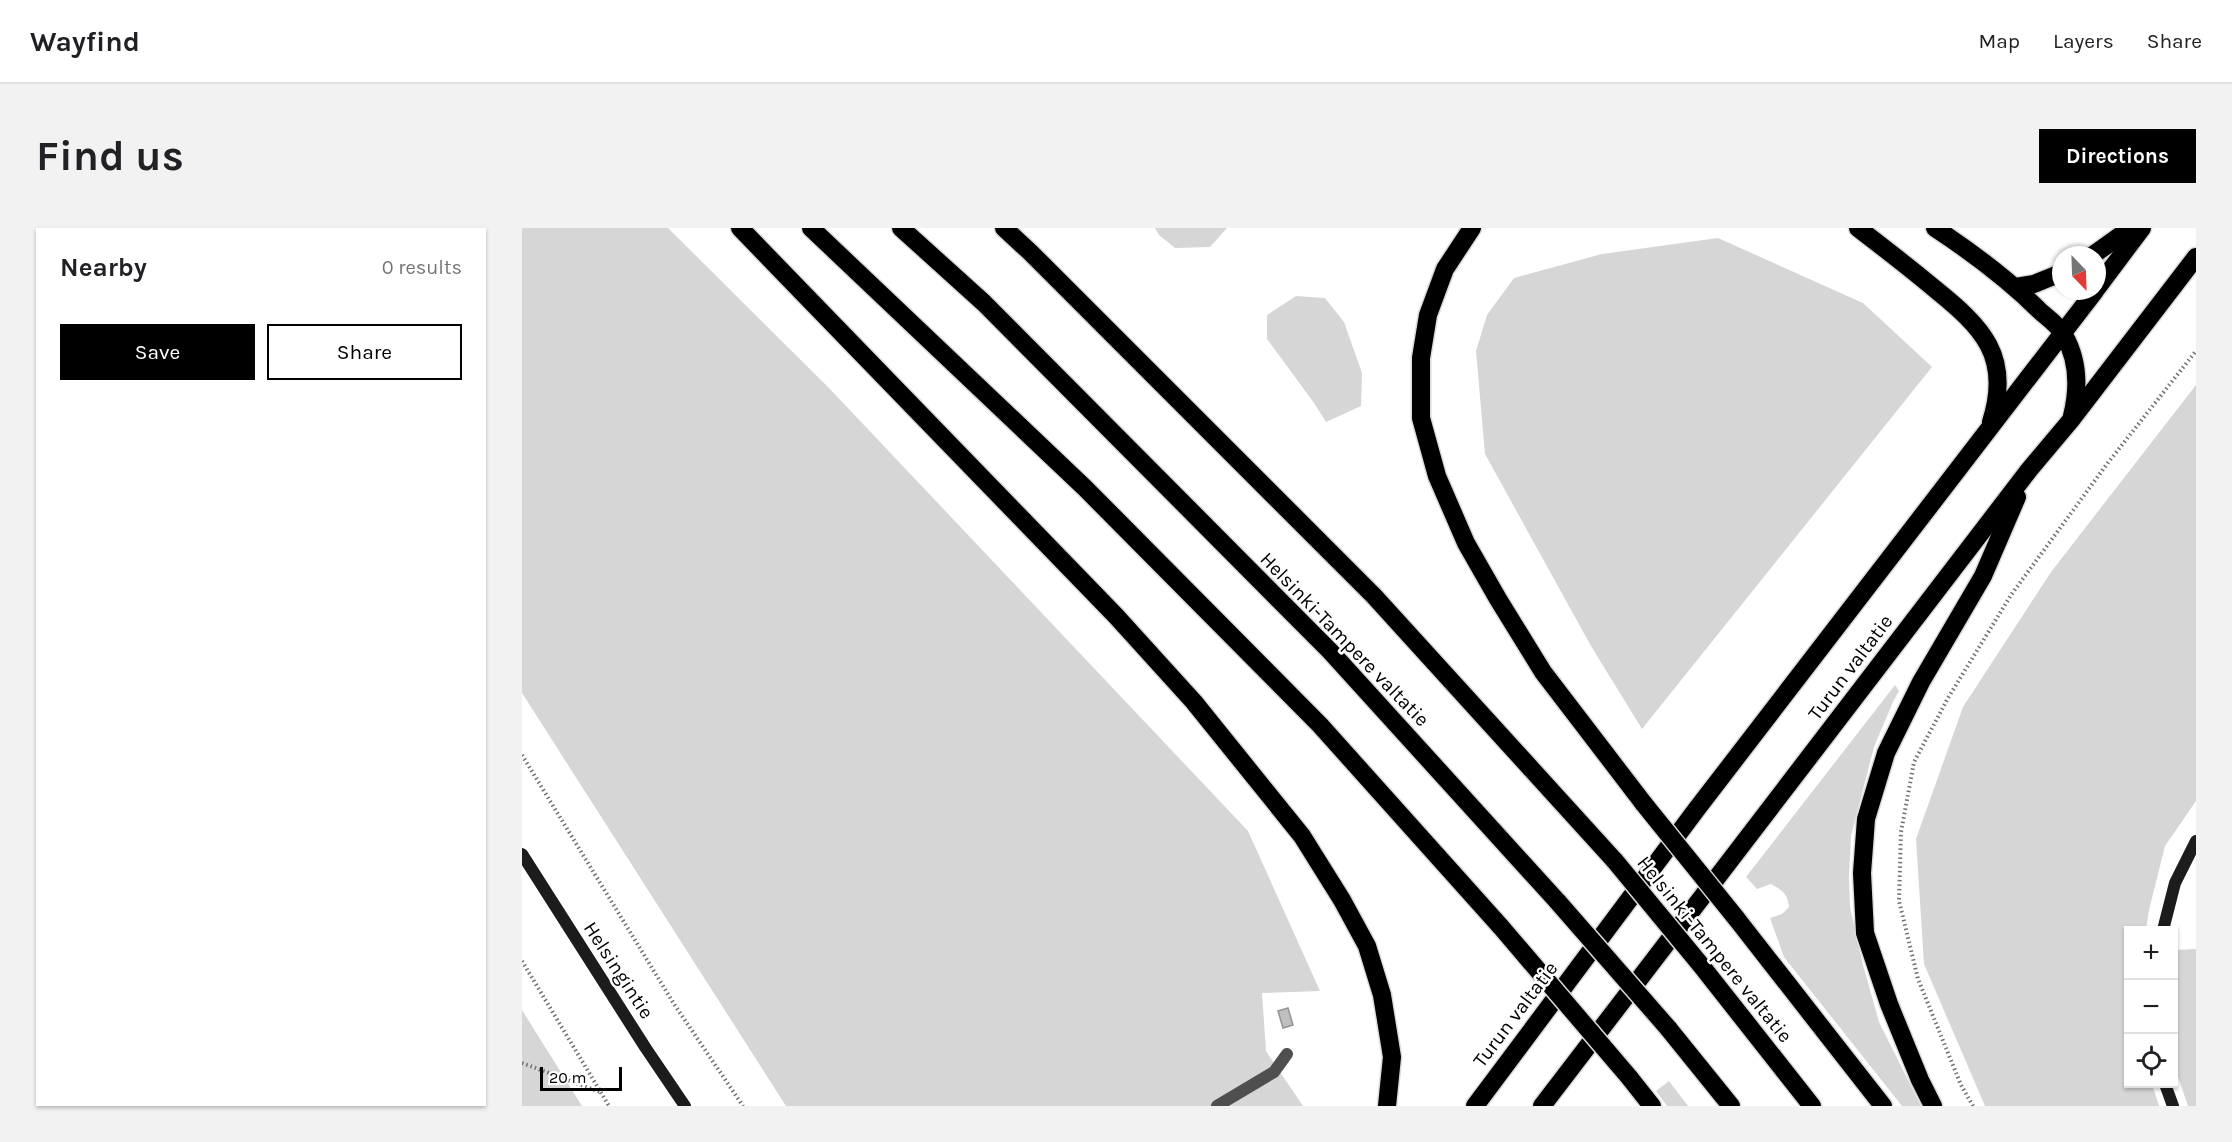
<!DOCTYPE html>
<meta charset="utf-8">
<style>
:root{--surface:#fff;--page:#f2f2f2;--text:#202124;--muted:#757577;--line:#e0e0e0;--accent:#000}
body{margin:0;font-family:Karla,sans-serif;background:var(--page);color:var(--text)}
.controls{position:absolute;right:18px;bottom:18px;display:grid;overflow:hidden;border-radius:0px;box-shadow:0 2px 4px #0004}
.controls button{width:54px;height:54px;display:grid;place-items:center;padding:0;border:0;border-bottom:2px solid var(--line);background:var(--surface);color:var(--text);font:30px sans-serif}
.compass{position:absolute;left:1530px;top:18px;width:54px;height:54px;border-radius:50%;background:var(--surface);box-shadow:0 2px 4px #0004;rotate:157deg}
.scale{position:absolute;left:18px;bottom:15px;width:82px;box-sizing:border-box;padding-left:6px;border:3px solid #000;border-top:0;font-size:16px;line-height:21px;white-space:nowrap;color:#000;-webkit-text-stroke:4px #fff;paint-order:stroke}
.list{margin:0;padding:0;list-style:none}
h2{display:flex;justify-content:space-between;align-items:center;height:78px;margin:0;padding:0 24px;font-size:26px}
h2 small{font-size:20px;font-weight:400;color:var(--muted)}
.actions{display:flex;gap:12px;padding:18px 24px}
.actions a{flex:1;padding:14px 0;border:2px solid var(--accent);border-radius:0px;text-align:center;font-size:21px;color:var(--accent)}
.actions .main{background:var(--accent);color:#fff}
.icon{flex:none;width:33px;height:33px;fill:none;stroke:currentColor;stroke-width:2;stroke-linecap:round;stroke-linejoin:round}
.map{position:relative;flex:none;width:1674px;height:878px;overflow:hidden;border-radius:0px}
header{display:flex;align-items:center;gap:36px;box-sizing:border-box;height:84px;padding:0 30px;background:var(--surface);border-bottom:2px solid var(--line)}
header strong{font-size:28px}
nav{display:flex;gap:33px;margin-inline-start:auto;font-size:21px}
.intro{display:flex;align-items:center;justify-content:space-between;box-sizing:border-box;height:144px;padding:0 36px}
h1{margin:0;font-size:42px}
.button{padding:15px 27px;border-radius:0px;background:var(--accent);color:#fff;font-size:21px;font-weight:700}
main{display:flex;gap:36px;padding:0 36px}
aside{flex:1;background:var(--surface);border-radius:0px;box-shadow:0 2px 4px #0004}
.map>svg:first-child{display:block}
.green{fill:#d6d6d6}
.building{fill:#bfbfbf;stroke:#939393;stroke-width:1.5}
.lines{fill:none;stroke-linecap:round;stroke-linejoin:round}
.highway-casing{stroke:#dbdbdb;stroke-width:21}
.path{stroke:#717171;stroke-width:4;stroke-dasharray:1.5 3;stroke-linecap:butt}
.lane{stroke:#4f4f4f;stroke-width:12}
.secondary{stroke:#1c1c1c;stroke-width:12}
.highway{stroke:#000;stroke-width:18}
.highway-bridge-casing{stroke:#dbdbdb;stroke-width:21;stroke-linecap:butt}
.highway-bridge{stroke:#000;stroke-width:18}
.labels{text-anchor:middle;stroke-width:5;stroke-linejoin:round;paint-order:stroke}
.street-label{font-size:20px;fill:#000;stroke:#fff}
</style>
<header>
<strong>Wayfind</strong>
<nav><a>Map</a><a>Layers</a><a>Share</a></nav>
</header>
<div class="intro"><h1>Find us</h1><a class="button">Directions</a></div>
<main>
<aside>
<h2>Nearby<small>0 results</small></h2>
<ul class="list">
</ul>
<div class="actions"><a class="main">Save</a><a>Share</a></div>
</aside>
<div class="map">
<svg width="1674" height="878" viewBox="0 0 1674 878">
<rect width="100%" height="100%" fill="#fff"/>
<g class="green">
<path d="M0,0H146L307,160L726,603L798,763L740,765L744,823L781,878H264L0,465Z"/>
<path d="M633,0H705L688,19L653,20L637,7Z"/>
<path d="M1196,10L1341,75L1410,139L1120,501L1069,418L963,226L954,123L965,87L992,50L1080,26Z"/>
<path d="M774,68L803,70L822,94L840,145L839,178L804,194L792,175L745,111V87Z"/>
<path d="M1674,157V573L1643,618L1627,682L1624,702H1606V856H1630L1637,878H1463L1402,736L1394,611L1441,479L1529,344Z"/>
<path d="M1373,457L1377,463L1371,474L1352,519L1329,608L1327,649L1328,679L1341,737L1357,794L1399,878H1380L1262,729L1248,690L1260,686L1267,679C1266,666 1260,662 1249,656L1235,661L1224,649Z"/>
<path d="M1674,721V878H1666L1652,837V722Z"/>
<path d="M0,782L60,878H0Z"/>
<path d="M1147,853L1166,878H1145L1134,863Z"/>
</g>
<path class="building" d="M766,780L771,797L761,800L756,783Z"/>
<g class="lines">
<g class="highway-casing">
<g id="highway">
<path d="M218,0L594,388L672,474L780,608L820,672L845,718L860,767L870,829L865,878"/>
<path d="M289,0L563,260L798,497L979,699"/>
<path d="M379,0L462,75L808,423L1036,674"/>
<path d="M482,0L508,24L852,368L1093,633"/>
<path d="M950,0L923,41L906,87L899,130V190L915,248L944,315L976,371L1021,444L1122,576"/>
<path d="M1336,0C1362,20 1388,40 1413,61C1460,99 1490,128 1469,194"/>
<path d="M1413,0C1451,25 1487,52 1519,84C1526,90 1537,98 1542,107C1557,133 1557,160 1550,188"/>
<path d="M1571,27L1609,0"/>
<path d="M1494,59L1512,56L1539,45"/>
<path d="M1575,60L1620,0"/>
<path d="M1214,690L1361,878"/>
<path d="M1178,736L1290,878"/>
<path d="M1146,800L1209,878"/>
<path d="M1107,849L1130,878"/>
<path d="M953,878L1174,582L1573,63"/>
<path d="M1020,878L1507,242L1549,192L1674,29"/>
<path d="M1411,878L1398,852L1367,776L1343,705L1340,645L1344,591L1364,525L1399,454L1461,348L1495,269"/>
</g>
</g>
<g class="path">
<path d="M0,527L152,776L221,878"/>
<path d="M0,733L87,878"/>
<path d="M0,835L78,864"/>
<path d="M1451,878L1439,857L1396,751L1377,673L1379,604L1392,534L1426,470L1489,367L1585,236L1674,123"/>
</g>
<path class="lane" d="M695,878L752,844L765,826"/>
<g class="secondary">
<path d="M0,626L123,819L163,878"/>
<path d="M1641,702L1653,655L1674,613"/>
<path d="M1643,856L1651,878"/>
</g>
<use href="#highway" class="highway"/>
<g class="highway-bridge-casing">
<g id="highway-bridge">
<path d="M1122,576L1214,690"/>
<path d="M1093,633L1178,736"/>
<path d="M1036,674L1146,800"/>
<path d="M979,699L1107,849"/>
</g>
</g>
<use href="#highway-bridge" class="highway-bridge"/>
</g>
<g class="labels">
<g class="street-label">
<text transform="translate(823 411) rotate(46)" y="7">Helsinki-Tampere valtatie</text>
<text transform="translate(1328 439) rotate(-53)" y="7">Turun valtatie</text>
<text transform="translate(1193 721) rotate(51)" y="7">Helsinki-Tampere valtatie</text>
<text transform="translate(97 742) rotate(57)" y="7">Helsingintie</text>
<text transform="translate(993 786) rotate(-53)" y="7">Turun valtatie</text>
</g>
</g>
</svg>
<div class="controls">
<button>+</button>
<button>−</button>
<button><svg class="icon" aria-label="locate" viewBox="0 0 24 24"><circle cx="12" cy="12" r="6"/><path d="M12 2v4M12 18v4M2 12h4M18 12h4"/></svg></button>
</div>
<svg class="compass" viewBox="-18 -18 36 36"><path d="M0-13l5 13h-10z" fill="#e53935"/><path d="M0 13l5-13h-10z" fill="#757577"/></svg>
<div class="scale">20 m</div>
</div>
</main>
